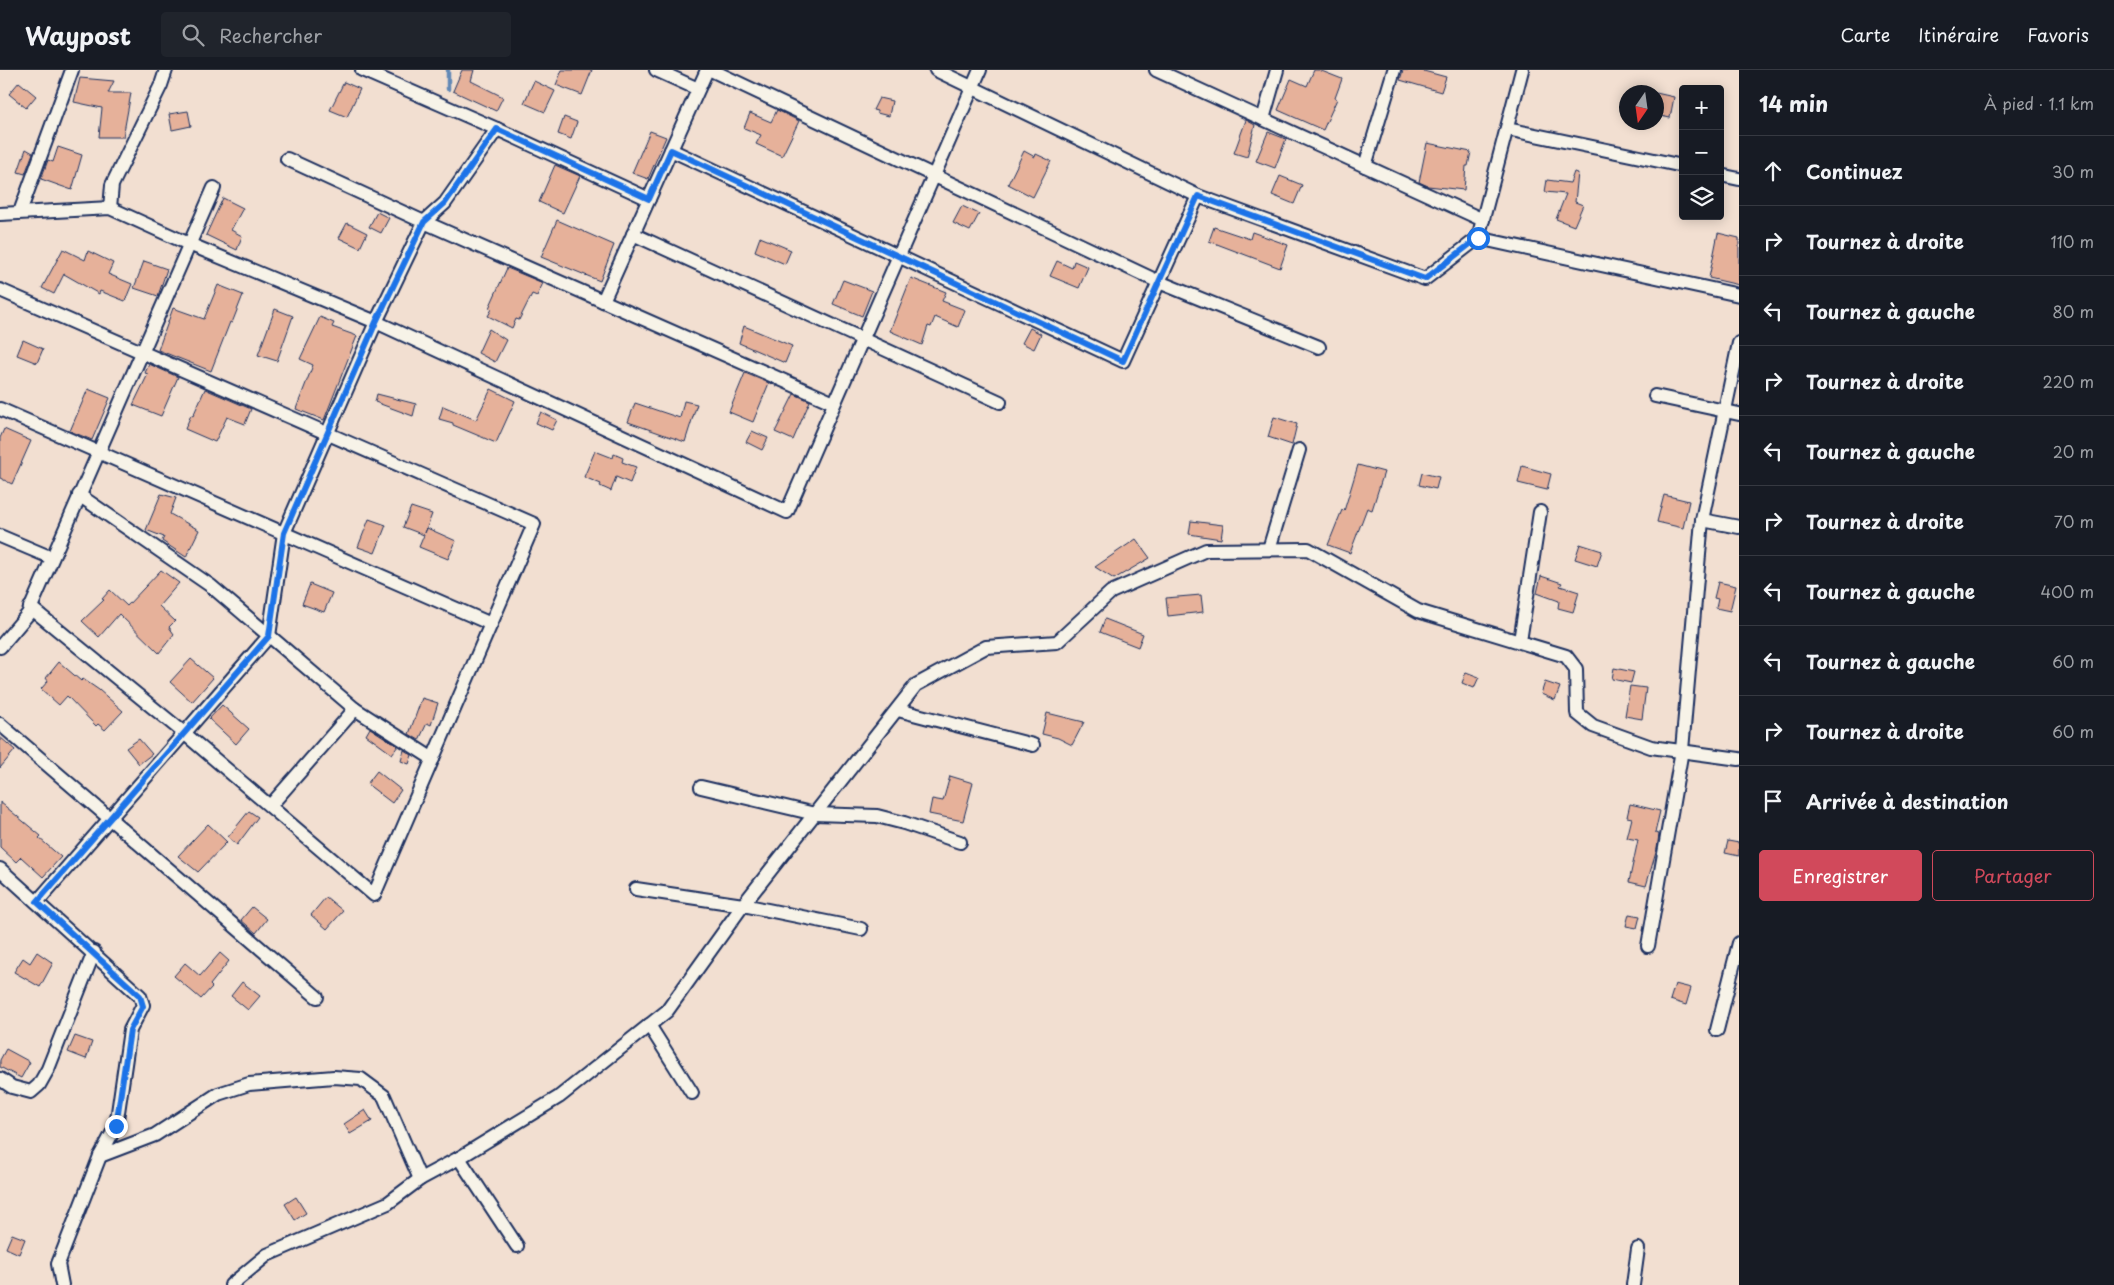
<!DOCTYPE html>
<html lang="fr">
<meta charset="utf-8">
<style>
:root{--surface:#171b24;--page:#20242c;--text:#f1f3f6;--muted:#9ea1a6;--line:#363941;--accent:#d1495b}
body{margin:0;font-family:"Playpen Sans",sans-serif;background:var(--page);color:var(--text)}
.controls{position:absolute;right:15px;top:15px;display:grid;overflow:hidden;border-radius:5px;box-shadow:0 2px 12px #0003}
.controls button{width:45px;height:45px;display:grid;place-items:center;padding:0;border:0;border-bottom:1px solid var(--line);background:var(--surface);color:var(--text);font:25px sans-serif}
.compass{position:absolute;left:1619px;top:15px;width:45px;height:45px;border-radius:50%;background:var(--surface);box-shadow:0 2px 12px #0003;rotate:193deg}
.stop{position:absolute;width:15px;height:15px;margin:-11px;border:4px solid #1a73e8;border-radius:50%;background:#fff}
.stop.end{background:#1a73e8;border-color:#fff;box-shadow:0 1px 5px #0008}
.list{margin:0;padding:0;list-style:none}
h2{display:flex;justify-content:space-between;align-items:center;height:65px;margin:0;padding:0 20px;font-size:21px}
h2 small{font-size:16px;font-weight:400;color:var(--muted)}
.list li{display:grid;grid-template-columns:32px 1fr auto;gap:15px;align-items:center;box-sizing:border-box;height:70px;padding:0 20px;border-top:1px solid var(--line)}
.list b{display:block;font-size:19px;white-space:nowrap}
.list em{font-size:16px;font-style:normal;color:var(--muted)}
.actions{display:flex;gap:10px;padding:15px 20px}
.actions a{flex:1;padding:11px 0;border:1px solid var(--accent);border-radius:5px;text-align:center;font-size:18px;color:var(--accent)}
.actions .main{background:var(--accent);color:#fff}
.icon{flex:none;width:28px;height:28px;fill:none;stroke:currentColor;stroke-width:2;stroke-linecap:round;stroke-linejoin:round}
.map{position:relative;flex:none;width:1739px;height:1215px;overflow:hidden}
header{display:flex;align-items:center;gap:30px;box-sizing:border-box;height:70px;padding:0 25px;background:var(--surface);border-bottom:1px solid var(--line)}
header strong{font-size:24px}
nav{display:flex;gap:28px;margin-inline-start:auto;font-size:18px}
.search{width:350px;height:45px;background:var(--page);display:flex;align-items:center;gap:12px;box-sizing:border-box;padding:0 18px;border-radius:5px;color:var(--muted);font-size:19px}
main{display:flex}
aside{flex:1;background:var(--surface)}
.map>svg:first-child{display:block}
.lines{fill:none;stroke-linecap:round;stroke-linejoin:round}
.stream{stroke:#6489b6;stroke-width:4.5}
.building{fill:#e6b19a;stroke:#1b2f5e}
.street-casing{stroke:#1b2f5e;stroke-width:16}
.street{stroke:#f7f3e8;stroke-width:12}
.route{stroke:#1a73e8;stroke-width:6}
</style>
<header>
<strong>Waypost</strong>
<div class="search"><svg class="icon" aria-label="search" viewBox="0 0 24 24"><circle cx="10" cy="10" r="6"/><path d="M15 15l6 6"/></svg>Rechercher</div>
<nav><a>Carte</a><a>Itinéraire</a><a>Favoris</a></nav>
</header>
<main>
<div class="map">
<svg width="1739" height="1215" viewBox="0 0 1739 1215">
<rect width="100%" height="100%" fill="#f2dfd1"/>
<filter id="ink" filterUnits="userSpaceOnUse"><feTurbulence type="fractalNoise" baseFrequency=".02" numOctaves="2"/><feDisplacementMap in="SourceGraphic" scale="10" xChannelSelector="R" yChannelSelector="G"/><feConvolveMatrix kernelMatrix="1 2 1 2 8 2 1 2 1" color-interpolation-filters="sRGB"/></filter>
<g filter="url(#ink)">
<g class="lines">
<path class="stream" d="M448,0V19"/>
</g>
<g class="building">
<path d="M462,0H474L471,11L503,27L496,41L453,21Z"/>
<path d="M562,0H592L582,25L556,15Z"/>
<path d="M1314,0H1319L1342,9L1335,28L1337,29L1323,60L1278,40L1291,9L1307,16Z"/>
<path d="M1403,0H1420L1446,7L1441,22L1400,10Z"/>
<path d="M80,8L114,11L108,23H131L123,67H99L102,38L74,32Z"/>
<path d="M534,11L555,21L545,42L524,33Z"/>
<path d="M19,12L36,26L26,38L9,24Z"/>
<path d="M344,12L360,19L347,47L330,40Z"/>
<path d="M1656,23L1674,27L1670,48L1656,45Z"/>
<path d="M879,28L892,31L889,46L877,43V41L873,40Z"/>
<path d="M777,40L799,51L782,86L756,74L761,65L744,58L750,43L771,52Z"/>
<path d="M188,41L191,56L172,60L169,44Z"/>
<path d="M564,47L577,52L571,69L558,64Z"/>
<path d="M1246,50L1255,55L1247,87L1234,83Z"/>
<path d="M650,61L666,67L648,109L632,103Z"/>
<path d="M1268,62L1286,69L1275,98L1256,91Z"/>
<path d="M1427,73L1471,82L1468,96H1466L1464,120L1428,116L1419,112Z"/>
<path d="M58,77L82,85L72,120L41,109L48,90L53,92Z"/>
<path d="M26,79L33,83L25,104L18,102Z"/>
<path d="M1024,81L1035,87L1036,84L1051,91L1033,127L1008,114Z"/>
<path d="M555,95L580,106L563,143L539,132Z"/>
<path d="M1574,102L1578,103L1575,132L1583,135L1574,156L1556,149L1566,124L1545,122L1547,110L1570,113Z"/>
<path d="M1280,106L1302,115L1294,134L1272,125Z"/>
<path d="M223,128L243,138L231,160L242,166L237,180L206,165Z"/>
<path d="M962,136L979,144L970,161L953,153Z"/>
<path d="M377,142L389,148L381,163L369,157Z"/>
<path d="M557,150L614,175L600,211L541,187Z"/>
<path d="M347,153L367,163L360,178L339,168Z"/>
<path d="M1214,157L1250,169L1252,162L1288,175L1280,198L1209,171Z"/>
<path d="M1718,163L1739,168V215L1709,208Z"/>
<path d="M760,167L791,180L785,194L755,181Z"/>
<path d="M63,179L85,190L88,181L113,193L108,204L132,214L125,231L100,221L99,224L64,204L54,224L42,218Z"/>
<path d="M144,191L167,199L158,226L134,218Z"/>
<path d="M1057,191L1072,198L1074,191L1088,197L1079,218L1050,206Z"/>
<path d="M507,198L543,213L537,226L532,224L519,250L516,249L512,258L488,246L492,239L489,238Z"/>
<path d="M911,208L946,222L942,231L965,240L958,257L935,247L931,257L928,256L922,275L890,261Z"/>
<path d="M843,210L872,221L862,246L833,234Z"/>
<path d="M218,215L243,225L232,253L230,252L211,301L158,280L173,238L204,249Z"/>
<path d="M275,239L293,246L277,291L258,285Z"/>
<path d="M320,247L334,253L332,257L357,266L324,350L296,339L313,295L300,289Z"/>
<path d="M744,256L792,276L785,293L739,273Z"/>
<path d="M1030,258L1041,264L1034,279L1022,273Z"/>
<path d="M489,259L506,270L495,292L478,283Z"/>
<path d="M23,270L43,279L37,293L17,285Z"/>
<path d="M149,294L178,307L161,346L133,335L148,304L145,303Z"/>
<path d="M745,303L769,313L753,352L729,342Z"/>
<path d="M88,319L110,328L92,370L70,361Z"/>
<path d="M205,319L251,339L245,354L227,347L215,372L185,359L191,345L193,346Z"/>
<path d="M491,319L515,331L496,373L453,355V353L439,349L443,336L476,350Z"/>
<path d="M377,324L416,334L413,346L375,332Z"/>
<path d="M794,324L810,331L793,370L775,362Z"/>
<path d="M684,331L697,334L685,372L628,352L635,333L680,348Z"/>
<path d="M541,342L557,350L552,360L536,353Z"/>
<path d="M1274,347L1297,354L1292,375L1268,367Z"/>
<path d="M4,359L31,371L12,414L0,408V368Z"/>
<path d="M752,361L768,368L762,380L746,372Z"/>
<path d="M595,381L613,388L614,384L623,388L622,392L636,397L630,413L616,407L611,421L600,416L601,414L584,407Z"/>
<path d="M1358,395L1384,402L1372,440L1367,438L1350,483L1328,475L1342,440L1344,441Z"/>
<path d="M1522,396L1551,404L1547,420L1518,413Z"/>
<path d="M1422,403L1439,407L1436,419L1419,415Z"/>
<path d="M161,424L176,428L170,444L199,460L186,487L162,471L164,467L146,460Z"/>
<path d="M1664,425L1689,431L1683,458L1657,452Z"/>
<path d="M411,437L432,444L425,463L427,458L456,471L448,489L419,477L424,465L403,457Z"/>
<path d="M369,449L386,455L375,483L358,477Z"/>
<path d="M1191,451L1223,455L1221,469L1189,464Z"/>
<path d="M1136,469L1150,488L1114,509L1095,497Z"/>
<path d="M1580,474L1602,481L1597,496L1575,489Z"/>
<path d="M161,500L179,513L159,536L175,551L169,557L174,564L159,583L119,544L99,567L82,551L104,530L102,529L110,520L127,536Z"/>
<path d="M1541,506L1562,513L1560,516L1579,522L1573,542L1558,538L1559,531L1537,523Z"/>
<path d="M1718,512L1736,516L1730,541L1716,538L1718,529L1714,528Z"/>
<path d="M310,514L332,523L324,542L302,534Z"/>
<path d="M1201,525L1203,542L1168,546L1166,528Z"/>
<path d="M1105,549L1143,564L1138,577L1100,562Z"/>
<path d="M191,589L213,608L192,632L170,612Z"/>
<path d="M59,592L81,611L83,609L99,620L123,641L105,660L98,654L96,656L67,626L59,635L41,619L48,611L46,608Z"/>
<path d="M1614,598L1634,602L1631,613L1612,609Z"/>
<path d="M1466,602L1479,607L1474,618L1462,613Z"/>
<path d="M1545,612L1560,617L1555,630L1541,624Z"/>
<path d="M1630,616L1646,618L1642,649L1625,646Z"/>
<path d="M422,628L438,633L431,655L427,653L419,670L409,664Z"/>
<path d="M222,635L249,659L236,674L209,649Z"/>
<path d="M1047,643L1084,652L1072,675L1058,668L1042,664Z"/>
<path d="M370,658L398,676L392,684L366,665Z"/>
<path d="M0,667L15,680L0,698Z"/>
<path d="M139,669L152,684L139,694L126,678Z"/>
<path d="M404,680L412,685L409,694L401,691Z"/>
<path d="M377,701L401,720L392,733L367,714Z"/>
<path d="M950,706L973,713L963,751L929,744L932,729L943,731Z"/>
<path d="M0,732L41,766L39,768L61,787L43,807L21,787L16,792L0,777Z"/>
<path d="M1630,734L1660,741L1655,763L1659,764L1657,779L1646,816L1629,812L1638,770L1627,768L1632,748L1627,747Z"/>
<path d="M249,741L258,747L237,775L228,767Z"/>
<path d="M208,754L227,772L198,802L178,786Z"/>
<path d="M1728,771L1739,773V786L1725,783Z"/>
<path d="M326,827L343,841L327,859L311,845Z"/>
<path d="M252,837L267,849L256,863L241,850Z"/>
<path d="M1629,844L1640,846L1637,858L1626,856Z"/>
<path d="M37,882L53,893L40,917L14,902L23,888L30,893Z"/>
<path d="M220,883L229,891L210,915L212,917L201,929L174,906L185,893L200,906Z"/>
<path d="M242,912L260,926L248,940L231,926Z"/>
<path d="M1675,914L1691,918L1686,935L1670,930Z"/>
<path d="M75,966L92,972L86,989L68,982Z"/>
<path d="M6,979L30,992L21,1008L0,997V990Z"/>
<path d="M365,1040L372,1051L350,1064L344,1054Z"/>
<path d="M296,1127L306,1143L295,1150L285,1134Z"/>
<path d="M12,1164L25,1169L19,1184L6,1178Z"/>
</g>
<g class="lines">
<g class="street-casing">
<g id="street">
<path d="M362,0L497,59L649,129"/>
<path d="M656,0L698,19"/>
<path d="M711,0L1159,212L1319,277"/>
<path d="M936,0L1198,126L1425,209L1478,168L1522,0"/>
<path d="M1156,0L1483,150"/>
<path d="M1263,49L1277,0"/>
<path d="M1507,59L1683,96"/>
<path d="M671,80L1123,291L1198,126"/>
<path d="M287,89L424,152L834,333"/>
<path d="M1365,96L1394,0"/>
<path d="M1720,105L1739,109"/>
<path d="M110,138L112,115L161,15L166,0"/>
<path d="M20,142L72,0"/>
<path d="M0,144L110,138L189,174L376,252L787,442L980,0"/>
<path d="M633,164L1000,332"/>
<path d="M1478,168L1739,225"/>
<path d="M0,220L534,454L374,825L184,663L30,537"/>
<path d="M603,231L707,0"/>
<path d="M1655,326L1739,344"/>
<path d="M0,339L491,554"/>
<path d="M79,425L211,516L355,639L433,689"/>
<path d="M1702,450L1739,457"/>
<path d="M0,466L52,488"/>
<path d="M1269,479L1299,380"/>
<path d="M1520,571L1540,442"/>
<path d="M0,577L28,544L214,118"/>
<path d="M898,640L1033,675"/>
<path d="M0,654L317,927"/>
<path d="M701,717L815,744L877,746L904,753L960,772"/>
<path d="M270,736L355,639"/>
<path d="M0,799L140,926L143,935L130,960L116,1056L100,1086L58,1194L62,1215"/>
<path d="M636,819L743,835L861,859"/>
<path d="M37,832L269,566L284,463L376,252L424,152L445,133L497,59"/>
<path d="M1648,876L1682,680L1702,450L1739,273"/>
<path d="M649,955L692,1023"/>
<path d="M1717,960L1739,873"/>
<path d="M0,1009L12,1017L31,1022L39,1015L48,999L94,882"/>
<path d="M100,1086L155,1065L218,1024L249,1014L334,1007L361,1009L384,1026L420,1109"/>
<path d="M459,1088L517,1176"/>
<path d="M231,1215L267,1185L388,1133L420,1109L459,1088L559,1027L667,941L743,835L916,615L986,577L1057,572L1111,522L1206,480L1308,479L1418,541L1566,586L1576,599L1577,643L1593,656L1651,677L1739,689"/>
<path d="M1633,1215L1638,1179"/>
</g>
</g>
<use href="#street" class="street"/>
</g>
</g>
<g class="lines" filter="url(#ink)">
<path class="route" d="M116,1056L130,960L143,936L140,926L37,832L269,566L284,463L376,252L424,152L445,133L497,59L649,129L671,80L1123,291L1198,126L1425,209L1478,168"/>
</g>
</svg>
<div class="controls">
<button>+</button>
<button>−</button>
<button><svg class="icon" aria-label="layers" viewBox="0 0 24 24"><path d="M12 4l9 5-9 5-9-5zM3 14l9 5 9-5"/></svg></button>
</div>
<svg class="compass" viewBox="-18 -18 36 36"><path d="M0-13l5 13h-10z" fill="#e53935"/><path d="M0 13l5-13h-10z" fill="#9ea1a6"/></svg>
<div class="stop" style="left:1478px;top:168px"></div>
<div class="stop end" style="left:116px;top:1056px"></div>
</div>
<aside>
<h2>14 min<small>À pied · 1.1 km</small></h2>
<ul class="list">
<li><svg class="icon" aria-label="ahead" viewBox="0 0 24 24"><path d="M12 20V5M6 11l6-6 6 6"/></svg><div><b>Continuez</b></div><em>30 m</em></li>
<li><svg class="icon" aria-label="right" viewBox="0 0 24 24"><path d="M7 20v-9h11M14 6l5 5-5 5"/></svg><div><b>Tournez à droite</b></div><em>110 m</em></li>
<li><svg class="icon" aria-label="left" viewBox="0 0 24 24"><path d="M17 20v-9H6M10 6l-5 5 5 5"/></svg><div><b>Tournez à gauche</b></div><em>80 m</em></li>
<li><svg class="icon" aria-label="right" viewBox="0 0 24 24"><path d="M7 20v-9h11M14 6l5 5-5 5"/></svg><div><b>Tournez à droite</b></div><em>220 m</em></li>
<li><svg class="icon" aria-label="left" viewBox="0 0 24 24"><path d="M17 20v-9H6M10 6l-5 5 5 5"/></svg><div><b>Tournez à gauche</b></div><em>20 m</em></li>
<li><svg class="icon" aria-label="right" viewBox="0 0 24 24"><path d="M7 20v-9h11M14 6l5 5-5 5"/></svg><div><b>Tournez à droite</b></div><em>70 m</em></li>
<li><svg class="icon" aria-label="left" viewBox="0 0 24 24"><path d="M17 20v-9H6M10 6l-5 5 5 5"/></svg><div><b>Tournez à gauche</b></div><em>400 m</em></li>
<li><svg class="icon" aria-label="left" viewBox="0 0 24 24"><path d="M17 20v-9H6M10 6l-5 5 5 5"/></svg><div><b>Tournez à gauche</b></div><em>60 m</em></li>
<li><svg class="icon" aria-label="right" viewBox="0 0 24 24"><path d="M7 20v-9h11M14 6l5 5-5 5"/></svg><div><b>Tournez à droite</b></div><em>60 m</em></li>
<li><svg class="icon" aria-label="arrive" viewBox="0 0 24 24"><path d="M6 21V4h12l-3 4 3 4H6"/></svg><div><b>Arrivée à destination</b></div></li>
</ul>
<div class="actions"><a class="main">Enregistrer</a><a>Partager</a></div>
</aside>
</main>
